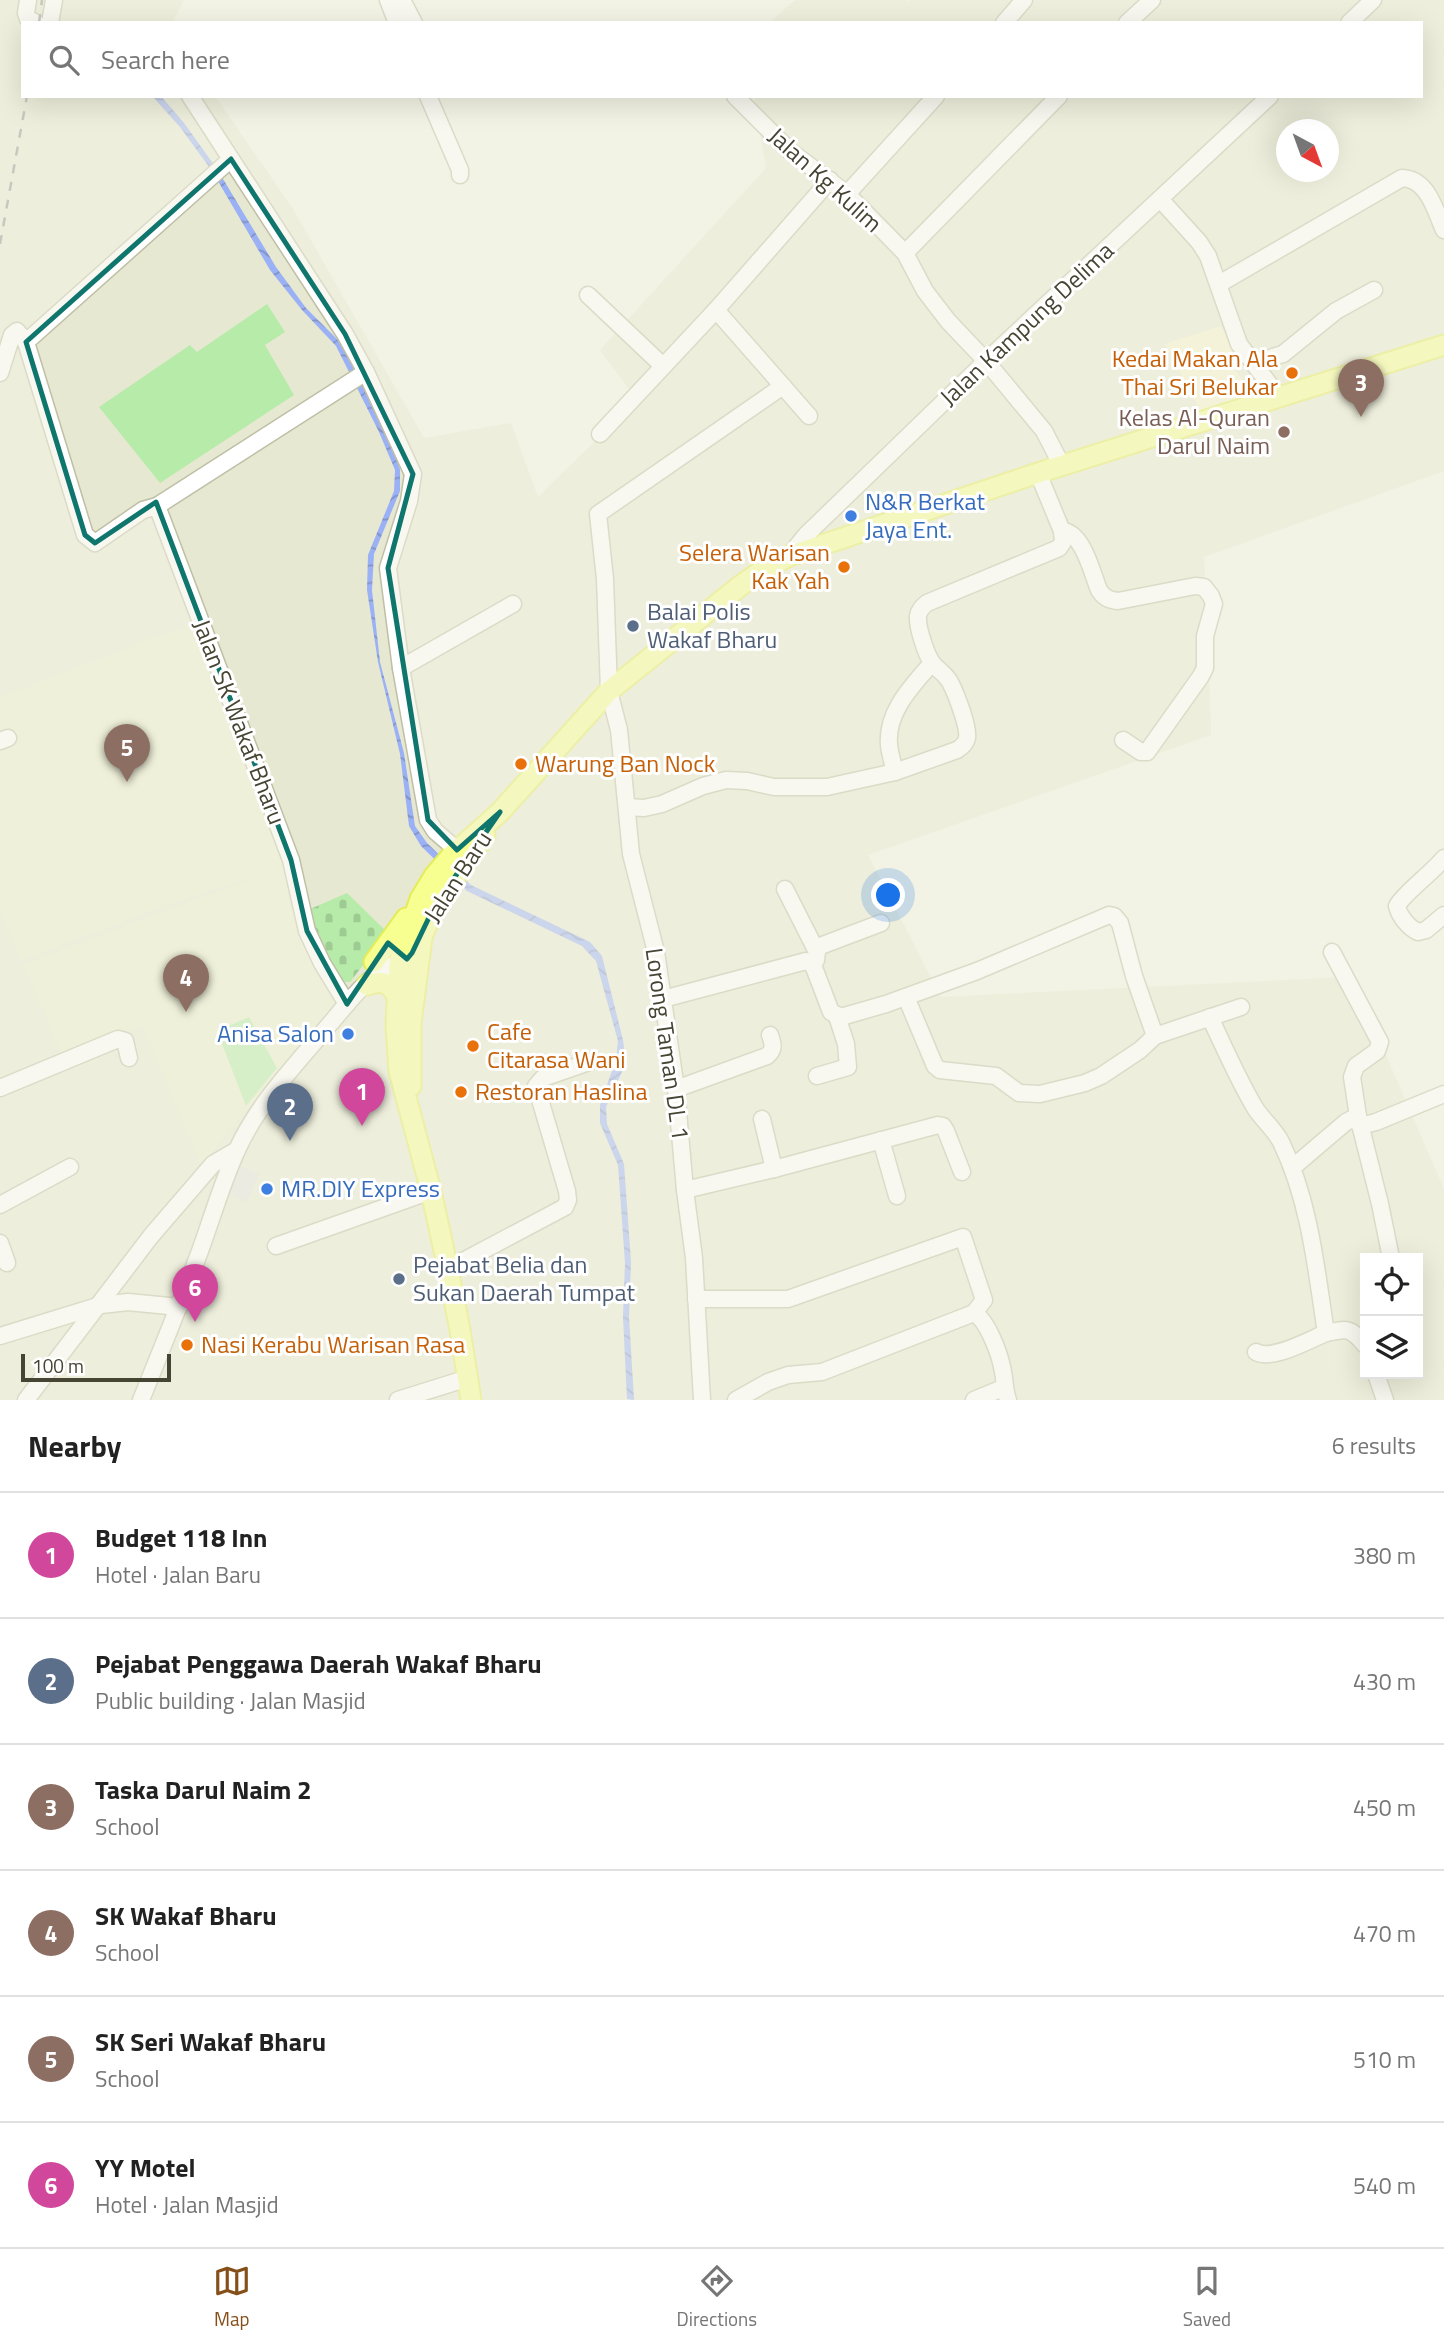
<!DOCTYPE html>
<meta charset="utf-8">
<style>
:root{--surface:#fff;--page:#f2f2f2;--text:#222;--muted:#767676;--line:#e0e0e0;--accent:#854f19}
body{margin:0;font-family:"Titillium Web",sans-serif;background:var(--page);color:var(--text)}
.controls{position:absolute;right:21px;bottom:21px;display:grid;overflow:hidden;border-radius:0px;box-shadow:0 7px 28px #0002}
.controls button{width:63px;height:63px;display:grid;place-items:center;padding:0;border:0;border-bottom:2px solid var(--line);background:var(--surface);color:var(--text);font:35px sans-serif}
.compass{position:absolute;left:1276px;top:119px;width:63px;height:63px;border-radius:50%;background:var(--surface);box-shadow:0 7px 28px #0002;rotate:139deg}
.scale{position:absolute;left:21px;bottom:18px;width:150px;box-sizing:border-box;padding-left:7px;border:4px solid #464533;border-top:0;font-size:19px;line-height:24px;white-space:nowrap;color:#464533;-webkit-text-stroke:5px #fff;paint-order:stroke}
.you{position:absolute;left:889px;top:896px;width:24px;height:24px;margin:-18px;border:5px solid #fff;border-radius:50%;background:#1a73e8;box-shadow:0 0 0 10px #1a73e833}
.badge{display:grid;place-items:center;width:46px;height:46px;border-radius:50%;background:var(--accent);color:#fff;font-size:23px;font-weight:700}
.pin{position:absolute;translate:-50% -58px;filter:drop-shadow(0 2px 4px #0008)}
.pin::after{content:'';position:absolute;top:37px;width:24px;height:21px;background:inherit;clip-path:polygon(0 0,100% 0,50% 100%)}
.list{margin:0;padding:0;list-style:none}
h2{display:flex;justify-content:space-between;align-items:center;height:91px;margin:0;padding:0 28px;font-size:30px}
h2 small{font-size:23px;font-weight:400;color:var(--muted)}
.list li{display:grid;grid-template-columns:46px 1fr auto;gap:21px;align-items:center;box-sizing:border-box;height:126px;padding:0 28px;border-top:2px solid var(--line)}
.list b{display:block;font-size:26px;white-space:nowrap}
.list p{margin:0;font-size:23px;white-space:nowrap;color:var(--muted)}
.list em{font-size:23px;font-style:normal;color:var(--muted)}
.icon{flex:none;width:38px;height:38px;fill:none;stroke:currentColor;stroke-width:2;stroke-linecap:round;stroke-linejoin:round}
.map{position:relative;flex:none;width:1444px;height:1400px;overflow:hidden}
.search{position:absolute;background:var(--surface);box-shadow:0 7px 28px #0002;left:21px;right:21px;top:21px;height:77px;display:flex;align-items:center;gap:18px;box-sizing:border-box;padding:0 24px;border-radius:0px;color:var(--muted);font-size:26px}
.sheet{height:847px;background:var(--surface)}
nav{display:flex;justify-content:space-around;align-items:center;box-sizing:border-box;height:98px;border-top:2px solid var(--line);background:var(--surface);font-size:19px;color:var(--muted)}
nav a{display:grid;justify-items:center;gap:4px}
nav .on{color:var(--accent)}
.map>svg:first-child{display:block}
.residential{fill:#e7e8d1;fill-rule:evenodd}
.commercial{fill:#f7f4cd}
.education{fill:#ebeecc}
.cemetery{fill:url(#cemetery-stones)}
.garden{fill:#b6eba9}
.parking{fill:#e3e3dd}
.water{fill:url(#water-waves)}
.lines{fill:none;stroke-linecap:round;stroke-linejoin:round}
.minor-casing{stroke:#bfbfa6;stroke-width:19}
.major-casing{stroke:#e4ec59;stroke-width:23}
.minor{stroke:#fff;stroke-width:16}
.major{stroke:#f8ff91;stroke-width:19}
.rail{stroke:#959595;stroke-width:2.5;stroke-dasharray:9 9;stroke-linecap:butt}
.marked{fill:none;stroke:#0f766e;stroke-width:5;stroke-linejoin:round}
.food-dot{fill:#e8710a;stroke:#fff;stroke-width:2.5}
.education-dot{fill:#8d6e63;stroke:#fff;stroke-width:2.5}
.shop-dot{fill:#3f7fe0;stroke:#fff;stroke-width:2.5}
.service-dot{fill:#5c6f8a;stroke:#fff;stroke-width:2.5}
.labels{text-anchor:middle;stroke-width:6;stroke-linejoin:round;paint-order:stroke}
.street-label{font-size:24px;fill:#464533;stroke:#fff}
.food-label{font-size:24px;fill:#c56008;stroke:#fff;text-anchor:start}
.education-label{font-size:24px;fill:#785e54;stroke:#fff;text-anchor:end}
.shop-label{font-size:24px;fill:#366cbe;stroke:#fff;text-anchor:start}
.service-label{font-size:24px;fill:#4e5e75;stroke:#fff;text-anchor:start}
</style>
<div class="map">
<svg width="1444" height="1400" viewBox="0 0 1444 1400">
<defs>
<pattern id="cemetery-stones" width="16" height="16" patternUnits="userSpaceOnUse" patternTransform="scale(1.75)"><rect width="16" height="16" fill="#b6eba9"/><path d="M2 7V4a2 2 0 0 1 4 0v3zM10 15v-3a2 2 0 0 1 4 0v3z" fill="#9ecb92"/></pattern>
<pattern id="water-waves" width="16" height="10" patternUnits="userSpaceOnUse" patternTransform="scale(1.75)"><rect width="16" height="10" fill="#9bb1f5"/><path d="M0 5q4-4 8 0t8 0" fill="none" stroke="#8092c7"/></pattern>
</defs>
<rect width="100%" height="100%" fill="#f2f3e4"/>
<path class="residential" d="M0,0H184L172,23H23V96H215L293,209L424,438L511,423L538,497L637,400L600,350L766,168L754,96H1421V23H769L795,0H906L907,2L909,0H1444V471L1204,557L1211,735L868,855L941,997L1348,977L1378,1037L1444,1189V1400H0ZM1286,130H1328V172H1286ZM1365,1258H1418V1374H1365Z"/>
<path class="commercial" d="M1221,326L1239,359L1235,370L1255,396L1201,412L1165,344Z"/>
<path class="education" d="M195,623L286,867L289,900L316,966L338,1000L201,1164L143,1025L64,1058L24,965L269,872L188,897L21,960L0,909V697Z"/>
<path class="cemetery" d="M347,893L388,933L350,982H342L316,932L308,910Z"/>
<g class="garden">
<path d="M267,304L285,332L265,345L294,395L160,483L99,407L190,345L197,352Z"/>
<path d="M249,1017L277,1068L246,1106L217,1031Z"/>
</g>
<path class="parking" d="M240,1166L259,1174L247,1202L228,1194Z"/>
<path class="water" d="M152,96H161L184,123L217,169L276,267L306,308L340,342L385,430L400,469V491L374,554L372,590L380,662L404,753L415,826L427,843L471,885L590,942L602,956L623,1040L626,1063L606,1107L607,1124L624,1164L631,1262L629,1317L634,1400L627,1399L623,1317L625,1263L618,1165L600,1123V1105L616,1059L618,1041L596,961L582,946L467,891L421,846L409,826L400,754L378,662L367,590L368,555L394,491L395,470L379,432L336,346L302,310L270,270L212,171L180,127Z"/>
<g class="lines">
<g class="minor-casing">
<g id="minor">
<path d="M28,0L26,13L28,19L36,23"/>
<path d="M388,0L397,23"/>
<path d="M402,0L414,23"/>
<path d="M50,23L54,0"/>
<path d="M1004,23L1024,0"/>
<path d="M1127,23L1152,0"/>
<path d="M1349,23L1373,0"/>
<path d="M190,96L345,334L366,372L413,474L409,501L388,568L401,668L428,820L435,831L457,850"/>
<path d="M428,96L460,170V175"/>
<path d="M735,96L790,151L847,194L905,253L925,291L948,321L986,361L1044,431L1062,466"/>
<path d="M847,194L936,96"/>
<path d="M1160,199L1199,242L1208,256L1239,344L1279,397"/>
<path d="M905,253L1059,96"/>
<path d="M1219,284L1402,178C1428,179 1435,210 1444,230"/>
<path d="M588,295L663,366"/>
<path d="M716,310L809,416"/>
<path d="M26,342L231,159"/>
<path d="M1253,363L1283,354L1336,311L1374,290"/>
<path d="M0,373L12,335L17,331L26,342L85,535L95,543L143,510L157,506L366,372"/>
<path d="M600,434L716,310L830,180"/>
<path d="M157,506L291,860L307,931L322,963L347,1004"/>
<path d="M1062,531C1083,532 1092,573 1099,590C1104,598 1109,600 1118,601L1195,586L1204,587L1211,596L1214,604L1205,636V668L1201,676L1147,752H1141L1123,740"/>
<path d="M789,556L806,535L986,361L1270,96"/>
<path d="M401,668L513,604"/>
<path d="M0,741L8,738"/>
<path d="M895,772C893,764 890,754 889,745C886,712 912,686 932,663"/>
<path d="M627,807L644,808L662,804L703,786L726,780L747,781L774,787H827L895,772L957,750C962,747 966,743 967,738C969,727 956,694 951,684C947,675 939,671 933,664C926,655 917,627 918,616C919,610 923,606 927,603L1059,548L1063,542L1062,531L1038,473"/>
<path d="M1444,858C1433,872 1403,894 1397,906C1399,916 1409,928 1418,932L1426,930L1444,915"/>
<path d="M785,889L817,952L816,960L812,964"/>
<path d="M815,948L881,923"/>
<path d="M1332,952L1380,1042L1377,1051L1356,1066L1352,1077L1358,1116L1380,1204L1391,1258"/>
<path d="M906,997L935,1066L940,1070L996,1076L1019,1093L1040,1094L1085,1083L1101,1076L1140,1050L1155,1036L1241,1007"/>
<path d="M663,999L806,961L813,965L831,1012L841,1017L886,1004L977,971L1109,915L1114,916L1120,923L1134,976L1155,1036"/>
<path d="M1210,1017C1224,1048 1238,1079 1255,1108C1263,1120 1274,1129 1281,1142C1310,1202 1316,1268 1326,1333C1309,1340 1272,1361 1256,1352"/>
<path d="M817,1076L848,1067L846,1044L837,1016"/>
<path d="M0,1088L118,1039L125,1041L129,1058"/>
<path d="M676,1089L767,1056C775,1049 773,1044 770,1035"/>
<path d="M762,1119L774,1169"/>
<path d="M1360,1126L1376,1122L1444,1094"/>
<path d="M881,1140L897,1196"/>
<path d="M1292,1168L1346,1122L1358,1116"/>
<path d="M685,1190L774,1169L938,1125L943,1126L946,1131L962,1172"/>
<path d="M0,1205L70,1167"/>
<path d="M0,1243L7,1263"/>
<path d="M276,1246L431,1191"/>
<path d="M448,1269L565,1207L568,1200L567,1191L536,1086L543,1078L589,1062"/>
<path d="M696,1299H788L963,1237L984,1300L974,1313"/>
<path d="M1326,1333C1348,1328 1351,1328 1365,1345"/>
<path d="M0,1336L101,1305L128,1302L179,1307"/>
<path d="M1376,1374L1385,1400"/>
<path d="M26,1400L151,1236L213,1164L237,1150"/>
<path d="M141,1400C161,1351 181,1301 200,1251C212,1218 222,1183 237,1150C259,1101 301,1059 335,1018C349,1001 377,966 399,964"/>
<path d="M398,1400L468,1378"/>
<path d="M702,1400L694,1258L685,1190L676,1089L656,952L631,854L619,730L609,691L605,579L598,514L783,386"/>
<path d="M736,1400L768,1382L788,1375L822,1372L974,1313C987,1320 999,1352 1002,1367C1005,1379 1004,1388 1008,1400"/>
<path d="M974,1400L1003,1388"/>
</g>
</g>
<g class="major-casing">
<g id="major">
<path d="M374,962L406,918"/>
<path d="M367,985C382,980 389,982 397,996"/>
<path d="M411,1086V1023L422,937L434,907L485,835"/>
<path d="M471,1400L460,1330L448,1269L431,1191L399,1071L396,1025L399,964L401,954L420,899L434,876L452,855L500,812L609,691L740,586L764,569L789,556L1038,473L1444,345"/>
</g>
</g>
<use href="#minor" class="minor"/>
<use href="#major" class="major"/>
<g class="rail">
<path d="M39,23L42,0"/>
<path d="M0,244L27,96"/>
</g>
</g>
<path d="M0 0H1444V1400H0ZM231,159L345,334L413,474L388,568L428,820L457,850L500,812L434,907L412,953L407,959L388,943L347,1004L307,931L291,860L156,502L95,543L85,535L26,342Z" fill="#f2f3e4" fill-opacity=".55" fill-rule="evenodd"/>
<path class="marked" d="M231,159L345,334L413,474L388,568L428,820L457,850L500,812L434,907L412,953L407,959L388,943L347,1004L307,931L291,860L156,502L95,543L85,535L26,342Z"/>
<g class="food-dot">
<circle cx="1292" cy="373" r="7"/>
<circle cx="844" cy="567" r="7"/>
<circle cx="521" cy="764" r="7"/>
<circle cx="473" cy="1046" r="7"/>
<circle cx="461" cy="1092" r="7"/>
<circle cx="187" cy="1345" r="7"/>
</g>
<circle class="education-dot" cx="1284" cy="432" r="7"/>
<g class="shop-dot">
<circle cx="851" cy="516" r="7"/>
<circle cx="348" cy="1034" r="7"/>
<circle cx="267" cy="1189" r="7"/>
</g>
<g class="service-dot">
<circle cx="633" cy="626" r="7"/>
<circle cx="399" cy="1279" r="7"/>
</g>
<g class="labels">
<g class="street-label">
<text transform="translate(825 180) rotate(42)" y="8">Jalan Kg Kulim</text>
<text transform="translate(1027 324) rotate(-43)" y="8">Jalan Kampung Delima</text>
<text transform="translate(239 722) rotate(69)" y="8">Jalan SK Wakaf Bharu</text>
<text transform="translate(458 877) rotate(-57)" y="8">Jalan Baru</text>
<text transform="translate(667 1044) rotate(82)" y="8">Lorong Taman DL 1</text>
</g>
<g class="food-label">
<text x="1278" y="367" text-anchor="end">Kedai Makan Ala<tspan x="1278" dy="28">Thai Sri Belukar</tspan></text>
<text x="830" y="561" text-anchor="end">Selera Warisan<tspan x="830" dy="28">Kak Yah</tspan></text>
<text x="535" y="772">Warung Ban Nock</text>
<text x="487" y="1040">Cafe<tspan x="487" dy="28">Citarasa Wani</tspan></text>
<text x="475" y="1100">Restoran Haslina</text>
<text x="201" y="1353">Nasi Kerabu Warisan Rasa</text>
</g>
<g class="education-label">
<text x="1270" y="426">Kelas Al-Quran<tspan x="1270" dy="28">Darul Naim</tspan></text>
</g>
<g class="shop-label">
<text x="865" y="510">N&amp;R Berkat<tspan x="865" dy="28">Jaya Ent.</tspan></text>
<text x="334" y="1042" text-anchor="end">Anisa Salon</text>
<text x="281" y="1197">MR.DIY Express</text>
</g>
<g class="service-label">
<text x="647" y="620">Balai Polis<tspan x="647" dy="28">Wakaf Bharu</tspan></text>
<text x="413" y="1273">Pejabat Belia dan<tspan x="413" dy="28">Sukan Daerah Tumpat</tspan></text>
</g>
</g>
</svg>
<div class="controls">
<button><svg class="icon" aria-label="locate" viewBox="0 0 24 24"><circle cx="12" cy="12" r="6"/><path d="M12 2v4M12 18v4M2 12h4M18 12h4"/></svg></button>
<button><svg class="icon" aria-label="layers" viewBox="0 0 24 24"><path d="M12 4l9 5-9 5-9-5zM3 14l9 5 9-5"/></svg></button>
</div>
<svg class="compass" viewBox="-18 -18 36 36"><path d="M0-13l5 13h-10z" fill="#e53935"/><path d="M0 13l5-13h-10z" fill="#767676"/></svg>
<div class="scale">100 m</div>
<div class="you"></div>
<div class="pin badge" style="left:362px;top:1126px;background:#d1479c">1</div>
<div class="pin badge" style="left:290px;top:1141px;background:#5c6f8a">2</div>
<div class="pin badge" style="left:1361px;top:417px;background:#8d6e63">3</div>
<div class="pin badge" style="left:186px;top:1012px;background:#8d6e63">4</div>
<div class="pin badge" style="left:127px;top:782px;background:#8d6e63">5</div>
<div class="pin badge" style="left:195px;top:1322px;background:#d1479c">6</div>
<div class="search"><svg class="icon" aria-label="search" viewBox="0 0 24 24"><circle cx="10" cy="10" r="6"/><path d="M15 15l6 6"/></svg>Search here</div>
</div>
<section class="sheet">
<h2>Nearby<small>6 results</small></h2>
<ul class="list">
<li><span class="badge" style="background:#d1479c">1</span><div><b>Budget 118 Inn</b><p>Hotel · Jalan Baru</p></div><em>380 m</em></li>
<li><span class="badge" style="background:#5c6f8a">2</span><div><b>Pejabat Penggawa Daerah Wakaf Bharu</b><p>Public building · Jalan Masjid</p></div><em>430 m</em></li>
<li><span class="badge" style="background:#8d6e63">3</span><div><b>Taska Darul Naim 2</b><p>School</p></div><em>450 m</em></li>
<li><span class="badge" style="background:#8d6e63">4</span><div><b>SK Wakaf Bharu</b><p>School</p></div><em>470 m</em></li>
<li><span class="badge" style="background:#8d6e63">5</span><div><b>SK Seri Wakaf Bharu</b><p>School</p></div><em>510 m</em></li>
<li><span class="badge" style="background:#d1479c">6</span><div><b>YY Motel</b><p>Hotel · Jalan Masjid</p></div><em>540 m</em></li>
</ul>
</section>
<nav>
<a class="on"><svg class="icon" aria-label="map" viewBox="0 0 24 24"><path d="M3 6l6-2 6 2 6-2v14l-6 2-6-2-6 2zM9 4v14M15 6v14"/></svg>Map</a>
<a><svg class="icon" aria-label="directions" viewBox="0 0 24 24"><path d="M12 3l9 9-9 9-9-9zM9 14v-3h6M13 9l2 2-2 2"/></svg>Directions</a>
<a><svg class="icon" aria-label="saved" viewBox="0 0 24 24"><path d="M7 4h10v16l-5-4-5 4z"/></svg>Saved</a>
</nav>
